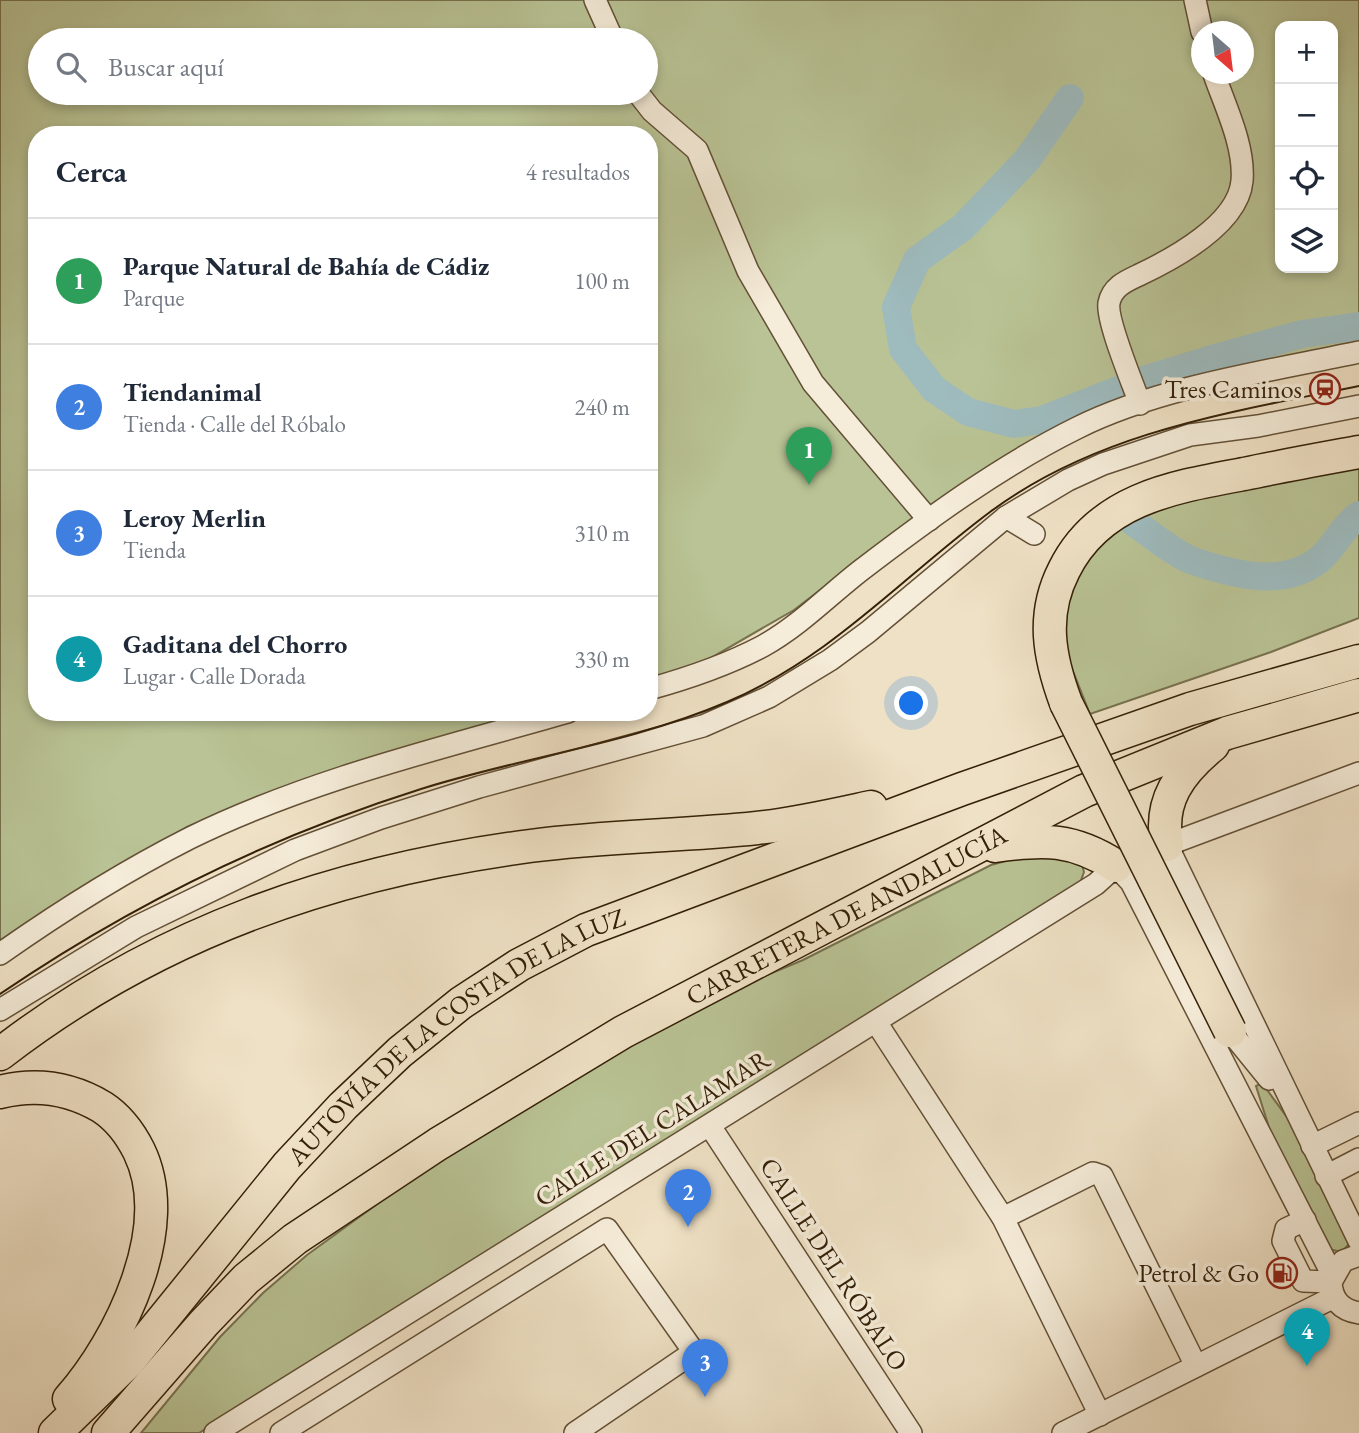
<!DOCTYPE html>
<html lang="es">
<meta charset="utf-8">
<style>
:root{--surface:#fff;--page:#f6f6f7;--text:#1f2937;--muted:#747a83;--line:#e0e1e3;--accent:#2563eb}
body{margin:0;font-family:"EB Garamond",serif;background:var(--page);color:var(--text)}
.controls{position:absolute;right:21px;top:21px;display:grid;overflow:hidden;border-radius:14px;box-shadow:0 4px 10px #0003}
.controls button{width:63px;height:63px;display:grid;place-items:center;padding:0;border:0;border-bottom:2px solid var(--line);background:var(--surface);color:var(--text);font:35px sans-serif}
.compass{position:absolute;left:1191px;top:21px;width:63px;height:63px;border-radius:50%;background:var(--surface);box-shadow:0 4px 10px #0003;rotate:152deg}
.you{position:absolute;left:912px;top:704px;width:24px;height:24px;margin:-18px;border:5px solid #fff;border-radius:50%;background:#1a73e8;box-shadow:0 0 0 10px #1a73e833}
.badge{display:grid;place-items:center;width:46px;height:46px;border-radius:50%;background:var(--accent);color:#fff;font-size:23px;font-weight:700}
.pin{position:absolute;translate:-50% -58px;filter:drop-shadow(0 2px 4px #0008)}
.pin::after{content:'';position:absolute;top:37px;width:24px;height:21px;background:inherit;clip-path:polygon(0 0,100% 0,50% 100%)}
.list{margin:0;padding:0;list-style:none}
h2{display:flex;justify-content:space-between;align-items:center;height:91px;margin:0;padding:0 28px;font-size:30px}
h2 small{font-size:23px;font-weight:400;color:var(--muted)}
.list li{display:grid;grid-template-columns:46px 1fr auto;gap:21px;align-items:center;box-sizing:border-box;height:126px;padding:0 28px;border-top:2px solid var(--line)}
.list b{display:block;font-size:26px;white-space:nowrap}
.list p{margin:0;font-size:23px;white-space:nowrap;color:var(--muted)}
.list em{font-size:23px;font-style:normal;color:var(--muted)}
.icon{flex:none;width:38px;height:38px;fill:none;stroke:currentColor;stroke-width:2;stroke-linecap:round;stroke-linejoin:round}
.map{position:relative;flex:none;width:1359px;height:1433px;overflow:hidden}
.search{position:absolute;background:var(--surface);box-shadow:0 4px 10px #0003;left:28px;top:28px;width:630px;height:77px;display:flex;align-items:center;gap:18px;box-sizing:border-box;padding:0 24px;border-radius:38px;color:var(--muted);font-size:26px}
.panel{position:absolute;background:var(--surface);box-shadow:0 4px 10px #0003;left:28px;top:126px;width:630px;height:595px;border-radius:28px}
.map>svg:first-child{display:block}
.green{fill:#b9c395;stroke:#76724e;stroke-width:2;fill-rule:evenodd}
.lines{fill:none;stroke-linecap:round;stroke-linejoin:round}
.river{stroke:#9ebbbe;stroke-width:28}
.minor-casing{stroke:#635036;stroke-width:24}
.highway-casing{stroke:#342007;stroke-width:35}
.minor{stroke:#f5ecd9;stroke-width:21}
.highway{stroke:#efe1c5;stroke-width:32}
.tram{stroke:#342007;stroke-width:2}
.highway-bridge-casing{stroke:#342007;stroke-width:35;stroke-linecap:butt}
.highway-bridge{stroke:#efe1c5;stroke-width:32}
.labels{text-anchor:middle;stroke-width:7;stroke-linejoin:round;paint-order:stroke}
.poi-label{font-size:26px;fill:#342007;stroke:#f5ecd9;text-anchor:end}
.street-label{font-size:26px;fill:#342007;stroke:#f5ecd9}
</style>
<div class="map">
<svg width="1359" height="1433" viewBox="0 0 1359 1433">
<rect width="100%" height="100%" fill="#efe1c5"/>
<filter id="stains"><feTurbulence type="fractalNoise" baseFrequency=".00286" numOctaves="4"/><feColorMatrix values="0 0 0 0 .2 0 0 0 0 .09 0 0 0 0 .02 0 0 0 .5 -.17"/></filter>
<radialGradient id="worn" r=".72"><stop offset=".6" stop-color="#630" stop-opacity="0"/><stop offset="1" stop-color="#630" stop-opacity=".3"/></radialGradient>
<g class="green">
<path d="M0,0H1359V345L1286,356L1059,426L880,544L794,610L695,667L649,680V135H37V712H538L303,780L187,827L0,945ZM1280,26H1333V268H1280ZM1202,32H1244V74H1202ZM40,40H646V93H40Z"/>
<path d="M1359,465V618L1271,652L1090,714L1069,661L1064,625L1069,594L1084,562L1100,541L1149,509Z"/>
<path d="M1035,853L1081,862L1084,872L1080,883L199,1433H141L220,1337L263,1293L307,1255L413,1178L549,1092L717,996L803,960L991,865Z"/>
<path d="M1262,1083L1292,1124L1349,1238L1348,1245L1342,1252L1328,1249L1272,1137L1256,1086Z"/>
</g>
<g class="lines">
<g class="river">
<path d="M1070,98L1027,160L963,227L917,260L896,307L903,349L934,389L968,412L1014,424L1042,420L1144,380L1219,357L1302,334L1359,326"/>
<path d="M1132,521C1149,533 1177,556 1196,562C1236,575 1284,588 1320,559C1335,546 1342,527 1359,515"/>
</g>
<g class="minor-casing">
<g id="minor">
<path d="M595,0L613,40"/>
<path d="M1195,0L1202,32"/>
<path d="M638,93L652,111L697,150L748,271L813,383L929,520"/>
<path d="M1140,404C1133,384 1106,320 1109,303C1112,287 1126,281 1139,275C1173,259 1238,224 1242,181C1245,146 1225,106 1214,74"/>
<path d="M1006,517L1034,534"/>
<path d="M649,689C689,678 727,665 763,646C799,626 828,596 860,571C928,519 1000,466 1077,428C1159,387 1269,371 1359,352"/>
<path d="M1359,773L1167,845L1359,1241"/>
<path d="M0,954C61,911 123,872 190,838C308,780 442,748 568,712"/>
<path d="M0,1010L136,927L295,850L381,818L479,787L703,726L769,697L830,660L868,632L1006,517L1068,480L1103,464L1190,435L1258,426L1359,406"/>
<path d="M876,1022L1003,1218L1100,1415"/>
<path d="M1230,1031L1269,1079"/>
<path d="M710,1126L911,1433"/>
<path d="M1312,1146L1359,1123"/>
<path d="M1326,1176L1359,1159"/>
<path d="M1003,1218L1093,1173L1102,1176L1196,1366"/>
<path d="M1305,1220L1286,1229L1283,1241L1303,1281L1331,1282"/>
<path d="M1359,1255L1343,1261L1331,1282C1332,1300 1341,1310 1359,1313"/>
<path d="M215,1433L1096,884L1116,866L1131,882L1332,1274"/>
<path d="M281,1433L607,1229L694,1352L575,1433"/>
<path d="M1063,1433L1334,1297"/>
</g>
</g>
<g class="highway-casing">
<g id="highway">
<path d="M1066,703C1049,657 1041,615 1064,570C1099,499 1173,487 1244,474C1282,466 1321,459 1359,452"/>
<path d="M1167,845C1158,801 1180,772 1213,745"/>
<path d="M995,846C1044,839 1073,838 1116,866"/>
<path d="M0,1054C158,932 334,872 530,846C605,836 681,836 757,828C795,824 834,815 871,807"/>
<path d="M0,1092C36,1083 70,1088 102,1107C119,1118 130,1133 139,1151C176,1227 121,1340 69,1399"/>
<path id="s1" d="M55,1433L129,1361L287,1166L343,1106L400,1052L461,1003L519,965L586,930L962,789L1190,709L1359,661"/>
<path id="s2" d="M108,1433L204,1323L246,1279L295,1239L438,1144L623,1032L1084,791L1227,733L1359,695"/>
</g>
</g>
<use href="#minor" class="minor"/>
<use href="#highway" class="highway"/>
<path class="tram" d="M0,994C129,906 272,836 421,789C522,757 629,744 727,702C832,657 900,579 990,512C1097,432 1231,412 1359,386"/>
<g class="highway-bridge-casing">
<path id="highway-bridge" d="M1066,703L1230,1031"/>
</g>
<use href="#highway-bridge" class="highway-bridge"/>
</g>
<defs>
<g id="station-ring" transform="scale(1.575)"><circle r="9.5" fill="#f5ecd9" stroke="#8f2418" stroke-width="1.5"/><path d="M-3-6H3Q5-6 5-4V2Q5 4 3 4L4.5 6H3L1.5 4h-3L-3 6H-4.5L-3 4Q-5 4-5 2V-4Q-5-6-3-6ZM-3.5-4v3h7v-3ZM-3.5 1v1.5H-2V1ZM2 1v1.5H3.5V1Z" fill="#8f2418"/></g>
<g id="fuel-ring" transform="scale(1.575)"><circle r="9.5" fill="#f5ecd9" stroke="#8f2418" stroke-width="1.5"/><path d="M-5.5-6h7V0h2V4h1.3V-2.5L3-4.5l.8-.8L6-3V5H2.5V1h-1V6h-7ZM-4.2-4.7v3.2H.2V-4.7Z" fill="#8f2418"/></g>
</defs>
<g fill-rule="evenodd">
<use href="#station-ring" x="1325" y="389"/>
<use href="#fuel-ring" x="1282" y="1273"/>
</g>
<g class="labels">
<g class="poi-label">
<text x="1302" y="398">Tres Caminos</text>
<text x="1259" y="1282">Petrol &amp; Go</text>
</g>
<g class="street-label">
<text dy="9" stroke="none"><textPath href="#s2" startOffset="910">CARRETERA DE ANDALUCÍA</textPath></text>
<text dy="9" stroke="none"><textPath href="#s1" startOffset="570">AUTOVÍA DE LA COSTA DE LA LUZ</textPath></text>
<text transform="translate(652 1128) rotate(-32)" y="9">CALLE DEL CALAMAR</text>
<text transform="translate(834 1264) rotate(57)" y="9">CALLE DEL RÓBALO</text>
</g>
</g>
<rect width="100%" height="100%" filter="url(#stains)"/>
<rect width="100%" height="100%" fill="url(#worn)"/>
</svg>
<div class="controls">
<button>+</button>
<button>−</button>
<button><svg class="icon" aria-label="locate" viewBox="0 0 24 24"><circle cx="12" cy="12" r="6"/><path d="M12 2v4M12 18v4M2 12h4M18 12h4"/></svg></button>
<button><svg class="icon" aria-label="layers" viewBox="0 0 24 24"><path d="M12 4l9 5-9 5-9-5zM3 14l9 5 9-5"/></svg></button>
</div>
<svg class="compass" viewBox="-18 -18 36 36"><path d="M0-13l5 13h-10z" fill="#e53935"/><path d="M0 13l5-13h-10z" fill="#747a83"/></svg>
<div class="you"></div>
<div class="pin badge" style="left:809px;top:485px;background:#2e9e5b">1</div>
<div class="pin badge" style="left:688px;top:1227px;background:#3f7fe0">2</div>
<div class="pin badge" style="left:705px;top:1397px;background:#3f7fe0">3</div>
<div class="pin badge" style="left:1307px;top:1366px;background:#0f9aa8">4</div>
<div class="search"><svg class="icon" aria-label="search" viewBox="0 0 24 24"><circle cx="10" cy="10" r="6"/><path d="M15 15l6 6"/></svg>Buscar aquí</div>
<section class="panel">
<h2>Cerca<small>4 resultados</small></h2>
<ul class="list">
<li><span class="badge" style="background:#2e9e5b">1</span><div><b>Parque Natural de Bahía de Cádiz</b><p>Parque</p></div><em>100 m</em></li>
<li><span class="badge" style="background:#3f7fe0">2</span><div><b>Tiendanimal</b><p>Tienda · Calle del Róbalo</p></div><em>240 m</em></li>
<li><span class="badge" style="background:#3f7fe0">3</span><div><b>Leroy Merlin</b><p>Tienda</p></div><em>310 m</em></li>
<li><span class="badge" style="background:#0f9aa8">4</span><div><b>Gaditana del Chorro</b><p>Lugar · Calle Dorada</p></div><em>330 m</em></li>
</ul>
</section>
</div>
